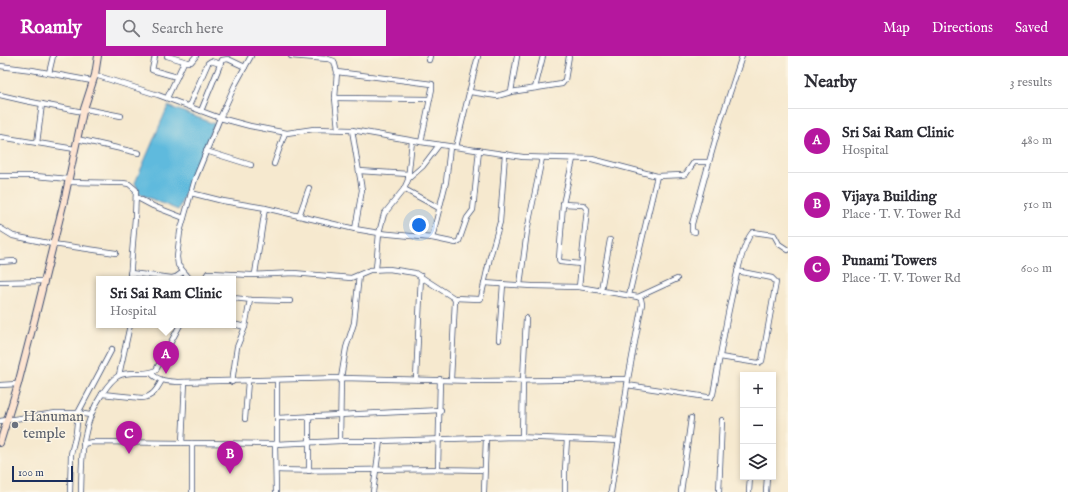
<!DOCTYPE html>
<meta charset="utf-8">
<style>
:root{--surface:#fff;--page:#f2f2f3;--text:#2b2b33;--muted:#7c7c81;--line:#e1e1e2;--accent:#b5179e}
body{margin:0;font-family:"IM FELL English",serif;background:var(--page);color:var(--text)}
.controls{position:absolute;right:12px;bottom:12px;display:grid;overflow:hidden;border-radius:0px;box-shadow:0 2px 6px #0003}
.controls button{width:36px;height:36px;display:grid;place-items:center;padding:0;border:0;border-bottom:1px solid var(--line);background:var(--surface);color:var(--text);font:20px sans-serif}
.scale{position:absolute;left:12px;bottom:10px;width:61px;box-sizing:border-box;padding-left:4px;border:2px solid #1b2f5e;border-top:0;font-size:11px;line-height:14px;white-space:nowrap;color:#1b2f5e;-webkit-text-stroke:3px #fcf5e5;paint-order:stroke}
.you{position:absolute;left:419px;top:169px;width:14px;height:14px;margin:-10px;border:3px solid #fff;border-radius:50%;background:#1a73e8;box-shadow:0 0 0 6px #1a73e833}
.badge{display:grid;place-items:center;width:26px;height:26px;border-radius:50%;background:var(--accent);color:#fff;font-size:13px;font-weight:700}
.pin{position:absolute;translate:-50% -33px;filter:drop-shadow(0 1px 2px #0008)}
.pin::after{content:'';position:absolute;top:21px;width:14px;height:12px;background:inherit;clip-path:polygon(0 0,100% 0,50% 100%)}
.popup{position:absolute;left:96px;top:220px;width:140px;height:52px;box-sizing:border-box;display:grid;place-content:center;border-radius:0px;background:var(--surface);filter:drop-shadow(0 1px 3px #0005);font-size:13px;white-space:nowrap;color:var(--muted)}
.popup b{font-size:15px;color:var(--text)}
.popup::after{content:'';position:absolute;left:50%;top:100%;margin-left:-8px;border:8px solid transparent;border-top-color:var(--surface)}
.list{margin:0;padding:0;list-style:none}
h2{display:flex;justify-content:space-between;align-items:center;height:52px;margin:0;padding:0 16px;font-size:17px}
h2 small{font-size:13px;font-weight:400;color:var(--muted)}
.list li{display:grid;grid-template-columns:26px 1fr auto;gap:12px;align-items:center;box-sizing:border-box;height:64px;padding:0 16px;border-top:1px solid var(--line)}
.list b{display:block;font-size:15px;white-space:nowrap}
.list p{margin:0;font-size:13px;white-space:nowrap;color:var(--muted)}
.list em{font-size:13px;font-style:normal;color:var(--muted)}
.icon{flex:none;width:22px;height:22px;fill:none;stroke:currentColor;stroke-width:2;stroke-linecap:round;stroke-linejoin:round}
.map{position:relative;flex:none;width:788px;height:436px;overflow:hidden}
header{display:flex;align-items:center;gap:24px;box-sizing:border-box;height:56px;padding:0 20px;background:var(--accent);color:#fff}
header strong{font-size:19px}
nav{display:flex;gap:22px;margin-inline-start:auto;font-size:14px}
.search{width:280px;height:36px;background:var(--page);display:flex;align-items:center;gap:10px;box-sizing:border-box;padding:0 14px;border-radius:0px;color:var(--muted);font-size:15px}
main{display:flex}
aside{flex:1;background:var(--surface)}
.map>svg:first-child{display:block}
.water{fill:#5fbadd;stroke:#3d749e}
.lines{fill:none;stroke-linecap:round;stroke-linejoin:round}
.minor-casing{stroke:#3c4b6f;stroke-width:6}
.secondary-casing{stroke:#3c4b6f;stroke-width:8}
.minor{stroke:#fff;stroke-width:4.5}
.secondary{stroke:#fde4d1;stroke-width:6}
.worship-dot{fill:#6b7280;stroke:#fcf5e5;stroke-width:1.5}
.labels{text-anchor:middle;stroke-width:3;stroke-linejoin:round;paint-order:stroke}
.worship-label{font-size:15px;fill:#5b616d;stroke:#fcf5e5;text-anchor:start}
</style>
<header>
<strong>Roamly</strong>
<div class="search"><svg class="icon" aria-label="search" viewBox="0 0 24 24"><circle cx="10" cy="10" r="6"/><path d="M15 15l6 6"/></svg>Search here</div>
<nav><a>Map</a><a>Directions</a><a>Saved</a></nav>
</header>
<main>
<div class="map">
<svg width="788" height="436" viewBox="0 0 788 436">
<rect width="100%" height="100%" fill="#fcf5e5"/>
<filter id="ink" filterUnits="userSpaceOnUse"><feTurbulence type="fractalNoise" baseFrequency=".025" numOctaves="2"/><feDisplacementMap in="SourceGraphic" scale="8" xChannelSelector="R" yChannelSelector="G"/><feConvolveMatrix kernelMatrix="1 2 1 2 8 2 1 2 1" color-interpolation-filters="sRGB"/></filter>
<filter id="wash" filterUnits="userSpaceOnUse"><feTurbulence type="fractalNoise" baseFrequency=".012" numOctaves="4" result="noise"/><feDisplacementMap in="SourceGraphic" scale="16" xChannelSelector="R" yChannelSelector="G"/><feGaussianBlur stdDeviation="0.9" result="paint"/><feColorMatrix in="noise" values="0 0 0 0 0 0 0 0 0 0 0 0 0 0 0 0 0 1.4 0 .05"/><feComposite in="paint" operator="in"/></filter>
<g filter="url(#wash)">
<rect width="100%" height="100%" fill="#f6e9cf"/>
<path class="water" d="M168,50L217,69L213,70L178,154L140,138L135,127Z"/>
</g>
<g filter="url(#ink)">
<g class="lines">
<g class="minor-casing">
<g id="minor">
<path d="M155,0L152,14L177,21"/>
<path d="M167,0L187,6H191L196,0"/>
<path d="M291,0L328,3L334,5L337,16L335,42L338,73"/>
<path d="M429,4L430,0"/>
<path d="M0,10L32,14L92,25"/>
<path d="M337,16L432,28V33L421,86"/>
<path d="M49,17L53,0"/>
<path d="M95,19L158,39L220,62L250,70L287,77L314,73L352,74L421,86L523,101L592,103L657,120L629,239"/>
<path d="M535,32L543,0"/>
<path d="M470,36L497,40L511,36L562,28L565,24L569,0"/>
<path d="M511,36L517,0"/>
<path d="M0,39L26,45L83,56"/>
<path d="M167,42L184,6"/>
<path d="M335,42L430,43"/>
<path d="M189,50L208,7L211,5L220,8"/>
<path d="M85,53L121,60"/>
<path d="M201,55L222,4L228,3L245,11"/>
<path d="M352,74L362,134L355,173"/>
<path d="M0,81L75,93"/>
<path d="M77,83L139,97"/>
<path d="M37,87L42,48"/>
<path d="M456,91L478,0"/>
<path d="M206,95L251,109"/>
<path d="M573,103L563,148L559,203L560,206L581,208"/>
<path d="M274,108L285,77"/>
<path d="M359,115L409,118"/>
<path d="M0,120H35L69,123"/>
<path d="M657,120L683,119L686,118L694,106H709L720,67L742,0"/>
<path d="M408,123L423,110L439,89"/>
<path d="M68,126L123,127L129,128L136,134L135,162L130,223"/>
<path d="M404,133L439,152"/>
<path d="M191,137L223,145L265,152L355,173L379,177L432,182L446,126L450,91"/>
<path d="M136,141L153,150L184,162"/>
<path d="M563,148L583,149L587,153L579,231L638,241L641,243L642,248L628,323L611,436"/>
<path d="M299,160L309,132"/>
<path d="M0,172L13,180L53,188L116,197"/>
<path d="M695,176L692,175V168L709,106"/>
<path d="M432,182L456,187L459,185L467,162L473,154L479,94"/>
<path d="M0,206L15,205"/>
<path d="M376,213L379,177L384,158L404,133L408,124L412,85"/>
<path d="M130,217L172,222L176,221L183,216"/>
<path d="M255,218L265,152"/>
<path d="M190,223L178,209L177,201L180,176L195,123L220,62L235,29L251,0"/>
<path d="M204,223L208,217H211L251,219L294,217L351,222L370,214L389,213L415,217L454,242L479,243L481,242L490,201L500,166L505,98"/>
<path d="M0,226L44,225"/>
<path d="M484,227L532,230L579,231"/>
<path d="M520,229L527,175L542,102"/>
<path d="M601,234L610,184"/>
<path d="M638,241L677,223"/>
<path d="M233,242L252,244L290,245"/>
<path d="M233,268L245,271"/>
<path d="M499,284L503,228"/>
<path d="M720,301L758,307L762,305L776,226L772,222L737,215"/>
<path d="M151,317C158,325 167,325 178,326L341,322L480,325L628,323"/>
<path d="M119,319L130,269"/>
<path d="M416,323L421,220"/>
<path d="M451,323L455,245L454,242"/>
<path d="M232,326L237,291L245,271L250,244"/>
<path d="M0,329L18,328"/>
<path d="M627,329L707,341H711L713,338C718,314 738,185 753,176L774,179L779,188L788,194"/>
<path d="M102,338L142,342C153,341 157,333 162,324"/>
<path d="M309,360V415"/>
<path d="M277,362L441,354"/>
<path d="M245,363L248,325"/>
<path d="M0,365L56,357H78L90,359"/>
<path d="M522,381L523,324L526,262"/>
<path d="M340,385L341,322L346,292L354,267L359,219"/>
<path d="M182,387L185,326"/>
<path d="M83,388L92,386L275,388L340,385H380L515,381L619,385"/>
<path d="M275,388L276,436"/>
<path d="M277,388V324"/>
<path d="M438,412L440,323"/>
<path d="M276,414C345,416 415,411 484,414"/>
<path d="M70,436L71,398L76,377L78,357L112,293"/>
<path d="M81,436C82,399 81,370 102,338C106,332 111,324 118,320C131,313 145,321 156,314L180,269"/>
<path d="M192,436V387"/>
<path d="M373,436L380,385"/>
<path d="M484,436L486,382"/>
<path d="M565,436V414L567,383"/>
<path d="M681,436L691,362"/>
<path d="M719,436L722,364"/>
<path d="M749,436L750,421"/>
<path d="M766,436L767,421"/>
</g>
</g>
<g class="secondary-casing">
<path id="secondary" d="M0,387L18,328L36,258L65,141L83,56L95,19L98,0"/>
</g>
<use href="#minor" class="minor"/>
<use href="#secondary" class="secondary"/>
</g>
</g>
<circle class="worship-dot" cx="15" cy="369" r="4"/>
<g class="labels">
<g class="worship-label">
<text x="23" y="365">Hanuman<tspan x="23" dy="17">temple</tspan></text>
</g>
</g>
</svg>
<div class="controls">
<button>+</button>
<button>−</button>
<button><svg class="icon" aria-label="layers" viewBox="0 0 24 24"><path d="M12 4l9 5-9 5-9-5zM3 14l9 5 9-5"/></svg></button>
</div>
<div class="scale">100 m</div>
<div class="you"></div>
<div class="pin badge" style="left:166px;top:318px">A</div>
<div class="popup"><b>Sri Sai Ram Clinic</b>Hospital</div>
<div class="pin badge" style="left:230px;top:418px">B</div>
<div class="pin badge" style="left:129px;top:398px">C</div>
</div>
<aside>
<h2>Nearby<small>3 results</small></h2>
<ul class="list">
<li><span class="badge">A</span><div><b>Sri Sai Ram Clinic</b><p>Hospital</p></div><em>480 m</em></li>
<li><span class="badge">B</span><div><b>Vijaya Building</b><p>Place · T. V. Tower Rd</p></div><em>510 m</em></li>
<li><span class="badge">C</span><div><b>Punami Towers</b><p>Place · T. V. Tower Rd</p></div><em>600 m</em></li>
</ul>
</aside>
</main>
